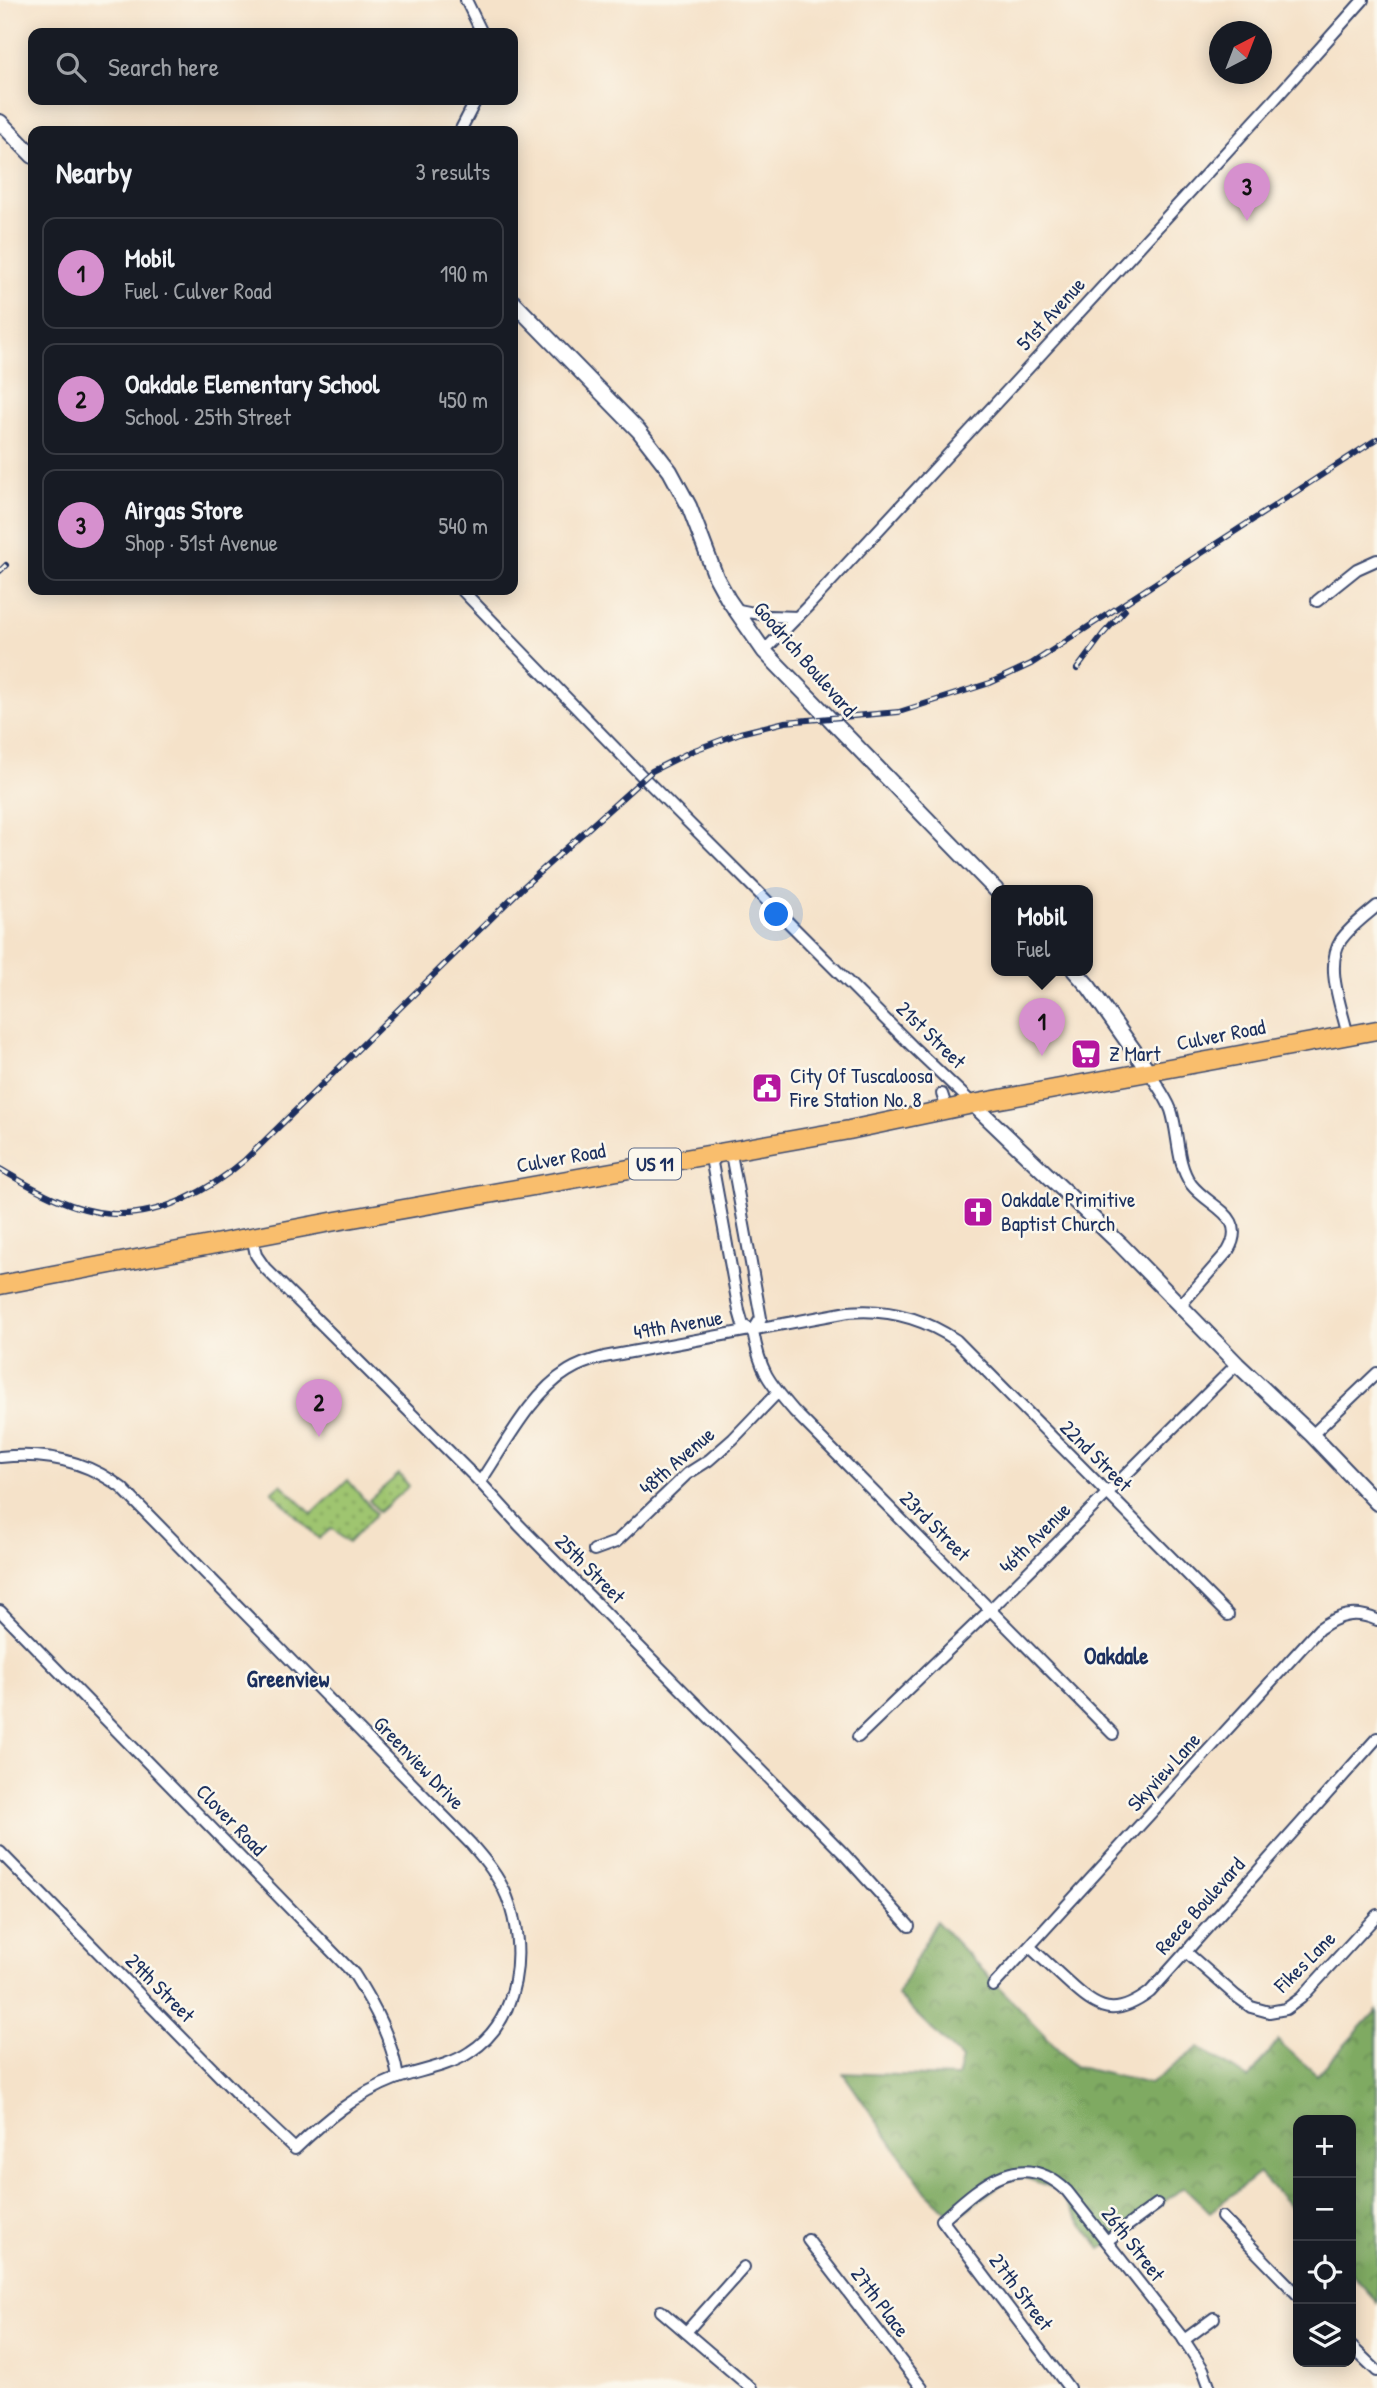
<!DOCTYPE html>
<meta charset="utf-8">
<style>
:root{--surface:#171b24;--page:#242831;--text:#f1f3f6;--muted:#9ea1a6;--line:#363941;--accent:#d690ce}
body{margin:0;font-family:"Patrick Hand",sans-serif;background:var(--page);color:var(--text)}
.controls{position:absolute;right:21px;bottom:21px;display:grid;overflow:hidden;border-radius:14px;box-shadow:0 4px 18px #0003}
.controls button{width:63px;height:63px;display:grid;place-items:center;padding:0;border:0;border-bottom:2px solid var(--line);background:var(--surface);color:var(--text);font:35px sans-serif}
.compass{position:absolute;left:1209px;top:21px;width:63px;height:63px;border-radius:50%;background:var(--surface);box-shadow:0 4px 18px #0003;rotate:42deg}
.you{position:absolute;left:777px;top:915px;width:24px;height:24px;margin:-18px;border:5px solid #fff;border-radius:50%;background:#1a73e8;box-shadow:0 0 0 10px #1a73e833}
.badge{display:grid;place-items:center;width:46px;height:46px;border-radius:50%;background:var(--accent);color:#111;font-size:23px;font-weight:700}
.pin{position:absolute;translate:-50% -58px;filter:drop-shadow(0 2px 4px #0008)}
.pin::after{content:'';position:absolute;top:37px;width:24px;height:21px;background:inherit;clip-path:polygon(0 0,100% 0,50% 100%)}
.popup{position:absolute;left:991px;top:885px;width:102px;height:91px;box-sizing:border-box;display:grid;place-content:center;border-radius:14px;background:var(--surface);filter:drop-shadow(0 2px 5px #0005);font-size:23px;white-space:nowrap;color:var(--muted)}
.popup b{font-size:26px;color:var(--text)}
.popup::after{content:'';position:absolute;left:50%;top:100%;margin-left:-14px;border:14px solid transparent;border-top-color:var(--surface)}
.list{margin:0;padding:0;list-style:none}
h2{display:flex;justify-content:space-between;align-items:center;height:91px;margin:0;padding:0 28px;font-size:30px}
h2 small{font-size:23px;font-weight:400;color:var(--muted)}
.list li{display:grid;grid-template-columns:46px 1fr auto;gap:21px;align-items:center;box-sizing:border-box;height:112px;margin:0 14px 14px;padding:0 14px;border:2px solid var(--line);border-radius:14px}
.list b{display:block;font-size:26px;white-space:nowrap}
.list p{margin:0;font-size:23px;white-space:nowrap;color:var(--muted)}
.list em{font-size:23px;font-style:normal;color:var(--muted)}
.icon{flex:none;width:38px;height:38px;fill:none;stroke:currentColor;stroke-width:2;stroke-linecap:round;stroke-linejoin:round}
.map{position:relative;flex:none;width:1377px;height:2388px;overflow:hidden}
.search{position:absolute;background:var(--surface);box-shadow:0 4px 18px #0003;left:28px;top:28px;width:490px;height:77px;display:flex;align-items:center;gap:18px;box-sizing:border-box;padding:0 24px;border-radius:14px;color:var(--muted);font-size:26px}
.panel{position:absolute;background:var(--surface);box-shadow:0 4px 18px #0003;left:28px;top:126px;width:490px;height:469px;border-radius:14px}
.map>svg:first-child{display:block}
.forest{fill:url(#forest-crowns);stroke:#4d6c60;stroke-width:2}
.park{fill:url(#park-dots);stroke:#5d7a67;stroke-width:2}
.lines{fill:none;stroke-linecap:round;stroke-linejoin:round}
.minor-casing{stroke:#3c4a6e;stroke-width:14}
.tertiary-casing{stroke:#3c4a6e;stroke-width:18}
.primary-casing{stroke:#3c4a6e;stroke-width:21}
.minor{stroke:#fff;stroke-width:10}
.tertiary{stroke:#fff;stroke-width:14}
.primary{stroke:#f9be6d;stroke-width:18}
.rail-casing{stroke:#1b2f5e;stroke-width:6}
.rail{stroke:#fbf7ec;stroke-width:3.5;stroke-dasharray:10;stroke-linecap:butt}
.labels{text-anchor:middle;stroke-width:5;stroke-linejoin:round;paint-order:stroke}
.shield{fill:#fbf7ec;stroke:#5e6b89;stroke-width:2}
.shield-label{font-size:19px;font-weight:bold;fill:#1b2f5e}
.street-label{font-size:21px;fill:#1b2f5e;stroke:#fbf7ec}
.poi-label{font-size:21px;fill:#1b2f5e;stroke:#fbf7ec;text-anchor:start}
.neighbourhood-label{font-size:23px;font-weight:bold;fill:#1b2f5e;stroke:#fbf7ec}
</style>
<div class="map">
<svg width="1377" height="2388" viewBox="0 0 1377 2388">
<defs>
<pattern id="forest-crowns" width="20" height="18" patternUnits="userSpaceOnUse" patternTransform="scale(1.75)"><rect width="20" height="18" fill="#7faa62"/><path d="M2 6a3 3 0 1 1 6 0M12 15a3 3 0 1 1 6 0" fill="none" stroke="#678b54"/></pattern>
<pattern id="park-dots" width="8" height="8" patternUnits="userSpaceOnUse" patternTransform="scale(1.75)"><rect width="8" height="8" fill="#9fc570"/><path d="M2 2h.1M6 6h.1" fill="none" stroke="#81a05f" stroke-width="1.8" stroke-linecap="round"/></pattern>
</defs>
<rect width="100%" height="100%" fill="#fbf7ec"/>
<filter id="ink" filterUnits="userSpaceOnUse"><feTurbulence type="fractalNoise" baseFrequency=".0143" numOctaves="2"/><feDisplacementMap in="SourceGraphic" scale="14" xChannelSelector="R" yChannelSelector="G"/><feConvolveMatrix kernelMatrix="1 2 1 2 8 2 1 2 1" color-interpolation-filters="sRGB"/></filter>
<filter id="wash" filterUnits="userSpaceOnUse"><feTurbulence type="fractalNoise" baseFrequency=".00686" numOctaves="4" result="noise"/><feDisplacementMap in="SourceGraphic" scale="28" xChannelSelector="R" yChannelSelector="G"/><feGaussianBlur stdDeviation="1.57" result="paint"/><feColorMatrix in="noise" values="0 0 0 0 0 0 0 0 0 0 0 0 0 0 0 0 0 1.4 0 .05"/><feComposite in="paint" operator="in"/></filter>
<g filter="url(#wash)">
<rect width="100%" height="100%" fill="#f5e2c9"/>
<path class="forest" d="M936,1921L1074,2066L1150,2084L1199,2047L1248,2079L1278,2041L1317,2075L1377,2010V2302L1351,2273V2120H1298V2215L1259,2173L1210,2212L1184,2187L1101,2249L1056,2189L1023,2177L1005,2181L954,2219L926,2192L843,2073L957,2077L962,2059L897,1995Z"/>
<g class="park">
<path d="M399,1474L409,1486L379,1512L369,1500Z"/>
<path d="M348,1480L376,1514L348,1543L332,1528L319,1539L272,1492L281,1484L312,1514Z"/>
</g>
</g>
<g filter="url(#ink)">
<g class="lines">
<g class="minor-casing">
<g id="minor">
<path d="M466,0L482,33"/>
<path d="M460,131L476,100"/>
<path d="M462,590L644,778L912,1046L973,1104"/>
<path d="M1317,601L1357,569L1377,560"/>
<path d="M734,609L769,616L798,617"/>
<path d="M764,651L809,605L1020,377L1274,100L1363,0"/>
<path d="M1348,1036C1342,1008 1324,966 1341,940C1350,927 1365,916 1377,906"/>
<path d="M1149,1072C1156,1084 1166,1097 1171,1110C1179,1134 1176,1163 1191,1184C1209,1208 1249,1215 1228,1251L1180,1306"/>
<path d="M942,1094L947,1109"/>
<path d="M252,1237L256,1255L265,1268L480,1482L519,1525L843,1853L909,1926"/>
<path d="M753,1331L743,1325L739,1311L712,1163L721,1151L732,1159L761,1318L753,1331C760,1371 768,1381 794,1411L1113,1734"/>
<path d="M1312,1435L1377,1373"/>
<path d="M0,1457C45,1452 86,1460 122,1488L471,1844C485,1860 499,1877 507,1897C527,1948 520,2020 470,2052C448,2067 420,2070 395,2079C356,2094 325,2120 295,2149L246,2103L0,1852"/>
<path d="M480,1482C504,1447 531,1393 568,1371C579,1364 592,1360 604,1357L848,1312C888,1308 923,1318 956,1340L1228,1615"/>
<path d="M594,1550L616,1542L687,1474L709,1460L733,1439L778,1392"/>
<path d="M0,1611L354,1974C375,2007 392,2039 398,2078"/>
<path d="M858,1737L991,1609L1237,1364"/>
<path d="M1031,1948C1043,1959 1056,1971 1068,1982C1098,2010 1114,2019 1150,1992L1377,1738"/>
<path d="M1186,1952L1236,1996L1251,2007L1269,2012L1286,2009L1301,1998L1377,1915"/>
<path d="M993,1986L1319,1629C1338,1615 1355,1610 1377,1620"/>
<path d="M1222,2217L1298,2295"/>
<path d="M808,2240L922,2388"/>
<path d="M1108,2240L1157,2204"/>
<path d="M661,2311L751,2388"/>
<path d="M686,2332L744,2267"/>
<path d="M1184,2340L1214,2318"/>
<path d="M1351,2346L1377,2371"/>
<path d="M1069,2388L942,2220C979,2187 1020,2146 1067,2191L1182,2337L1203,2369L1210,2388"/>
</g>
</g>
<g class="tertiary-casing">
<g id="tertiary">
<path d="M0,122L33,156"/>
<path d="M513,302L639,431L670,471L689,506L716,577L728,599L764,651L996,890"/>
<path d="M1074,970L1089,987L1149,1072"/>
<path d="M973,1104L1120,1244L1237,1364L1312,1435L1377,1503"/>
</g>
</g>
<g class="primary-casing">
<path id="primary" d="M0,1285L336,1221L849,1130L973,1104L1377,1030"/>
</g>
<use href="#minor" class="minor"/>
<use href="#tertiary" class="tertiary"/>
<use href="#primary" class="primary"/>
<g class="rail-casing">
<g id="rail">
<path d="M0,571L6,565"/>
<path d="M1077,669L1103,634L1125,610"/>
<path d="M0,1169C34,1189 73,1212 114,1214C162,1216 210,1190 245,1160L521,889L652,771L692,751L740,733L785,722L899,712L990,683L1031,664L1377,439"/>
</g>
</g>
<use href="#rail" class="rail"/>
</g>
</g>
<defs>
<g id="supermarket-square" transform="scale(1.575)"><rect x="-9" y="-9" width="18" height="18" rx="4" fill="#b5179e" stroke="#fbf7ec"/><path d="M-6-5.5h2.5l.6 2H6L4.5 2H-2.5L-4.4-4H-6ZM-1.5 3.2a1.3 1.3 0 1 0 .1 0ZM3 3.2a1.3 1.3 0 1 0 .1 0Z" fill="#fff"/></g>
<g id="civic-square" transform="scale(1.575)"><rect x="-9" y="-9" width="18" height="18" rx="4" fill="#b5179e" stroke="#fbf7ec"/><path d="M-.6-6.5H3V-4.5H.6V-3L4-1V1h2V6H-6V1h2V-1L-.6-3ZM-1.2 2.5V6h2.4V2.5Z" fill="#fff"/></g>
<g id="church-square" transform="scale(1.575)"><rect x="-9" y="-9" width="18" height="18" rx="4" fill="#b5179e" stroke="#fbf7ec"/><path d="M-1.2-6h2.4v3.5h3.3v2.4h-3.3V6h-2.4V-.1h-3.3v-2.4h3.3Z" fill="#fff"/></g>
</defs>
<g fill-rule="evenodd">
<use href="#supermarket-square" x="1086" y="1054"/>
<use href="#civic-square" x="767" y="1088"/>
<use href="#church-square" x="978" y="1212"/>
</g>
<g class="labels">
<rect class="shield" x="629" y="1148.5" width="52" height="31" rx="5"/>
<g class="shield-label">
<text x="655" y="1171">US 11</text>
</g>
<g class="street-label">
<text transform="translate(1051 314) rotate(-48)" y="7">51st Avenue</text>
<text transform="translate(805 659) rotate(49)" y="7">Goodrich Boulevard</text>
<text transform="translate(931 1035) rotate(44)" y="7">21st Street</text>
<text transform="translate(1221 1035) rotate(-11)" y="7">Culver Road</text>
<text transform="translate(561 1158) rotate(-10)" y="7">Culver Road</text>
<text transform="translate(678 1325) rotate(-10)" y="7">49th Avenue</text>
<text transform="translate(1096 1456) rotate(45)" y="7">22nd Street</text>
<text transform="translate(677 1461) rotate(-41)" y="7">48th Avenue</text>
<text transform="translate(935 1526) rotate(45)" y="7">23rd Street</text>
<text transform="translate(1035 1538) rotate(-45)" y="7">46th Avenue</text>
<text transform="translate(590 1569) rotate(45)" y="7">25th Street</text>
<text transform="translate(419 1763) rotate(46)" y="7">Greenview Drive</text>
<text transform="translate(1164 1772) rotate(-48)" y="7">Skyview Lane</text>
<text transform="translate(231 1820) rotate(46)" y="7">Clover Road</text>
<text transform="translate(1200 1906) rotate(-48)" y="7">Reece Boulevard</text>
<text transform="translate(1305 1962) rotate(-45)" y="7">Fikes Lane</text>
<text transform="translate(160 1988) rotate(45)" y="7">29th Street</text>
<text transform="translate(1133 2244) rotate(52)" y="7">26th Street</text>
<text transform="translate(1021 2292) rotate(53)" y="7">27th Street</text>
<text transform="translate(880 2302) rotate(53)" y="7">27th Place</text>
</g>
<g class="poi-label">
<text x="1109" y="1061">Z Mart</text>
<text x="790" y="1083">City Of Tuscaloosa<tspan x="790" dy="24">Fire Station No. 8</tspan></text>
<text x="1001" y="1207">Oakdale Primitive<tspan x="1001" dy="24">Baptist Church</tspan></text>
</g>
<g class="neighbourhood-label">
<text x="1116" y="1664">Oakdale</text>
<text x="288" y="1687">Greenview</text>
</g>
</g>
</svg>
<div class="controls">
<button>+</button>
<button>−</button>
<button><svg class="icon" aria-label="locate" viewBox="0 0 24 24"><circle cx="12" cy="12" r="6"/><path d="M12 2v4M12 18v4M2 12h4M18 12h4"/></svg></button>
<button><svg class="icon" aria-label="layers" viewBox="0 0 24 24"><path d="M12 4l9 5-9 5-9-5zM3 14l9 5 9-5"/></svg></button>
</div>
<svg class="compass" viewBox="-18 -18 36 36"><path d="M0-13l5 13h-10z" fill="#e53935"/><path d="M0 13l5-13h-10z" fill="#9ea1a6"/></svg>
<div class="you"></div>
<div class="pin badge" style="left:1042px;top:1056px">1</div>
<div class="popup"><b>Mobil</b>Fuel</div>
<div class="pin badge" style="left:319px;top:1437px">2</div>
<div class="pin badge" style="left:1247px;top:221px">3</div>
<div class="search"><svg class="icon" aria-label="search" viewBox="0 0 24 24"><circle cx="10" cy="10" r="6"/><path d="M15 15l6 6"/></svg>Search here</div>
<section class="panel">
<h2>Nearby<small>3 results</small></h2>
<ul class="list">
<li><span class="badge">1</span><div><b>Mobil</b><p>Fuel · Culver Road</p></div><em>190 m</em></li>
<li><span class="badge">2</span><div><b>Oakdale Elementary School</b><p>School · 25th Street</p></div><em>450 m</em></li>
<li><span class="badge">3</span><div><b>Airgas Store</b><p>Shop · 51st Avenue</p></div><em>540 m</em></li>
</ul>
</section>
</div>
